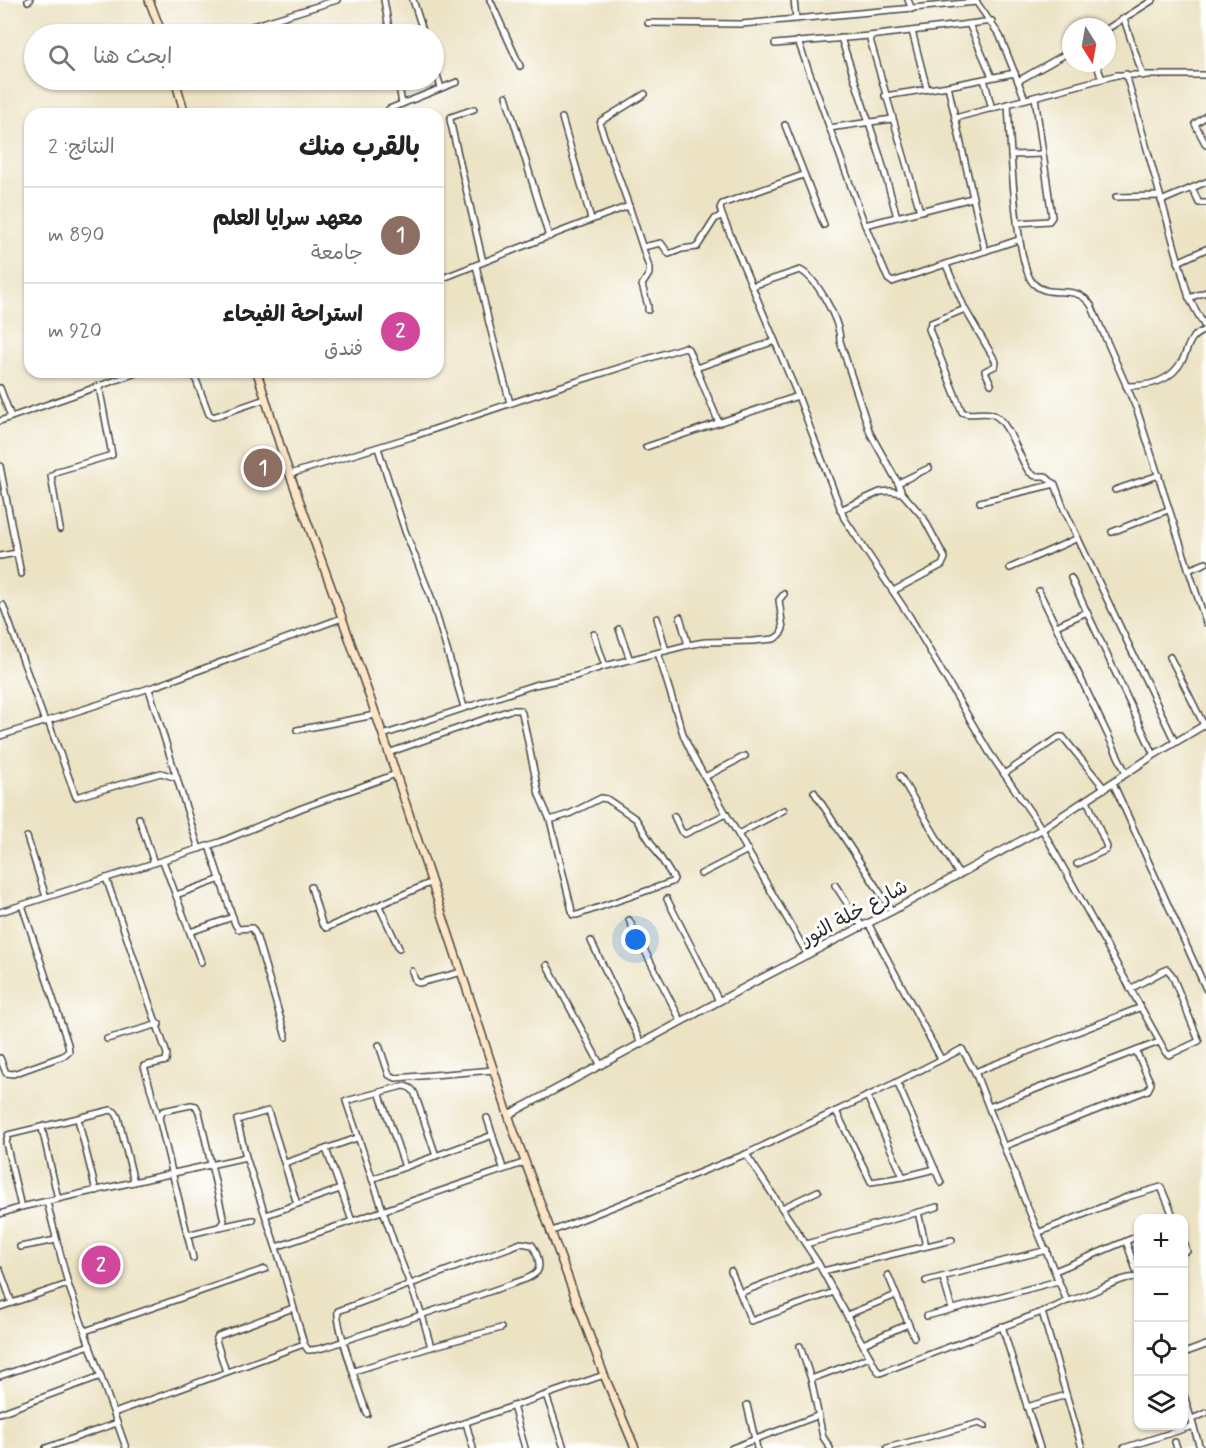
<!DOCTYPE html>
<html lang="ar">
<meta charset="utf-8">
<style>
:root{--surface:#fff;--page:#f6f6f6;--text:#222;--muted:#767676;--line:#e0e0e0;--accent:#0b8043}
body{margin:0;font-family:Mynerve,"Playpen Sans Arabic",sans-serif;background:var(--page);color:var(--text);direction:rtl}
.controls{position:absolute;right:18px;bottom:18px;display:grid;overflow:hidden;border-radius:12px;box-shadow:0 2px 4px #0004}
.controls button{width:54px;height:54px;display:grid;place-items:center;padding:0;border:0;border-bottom:2px solid var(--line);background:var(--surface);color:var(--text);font:30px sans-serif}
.compass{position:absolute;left:1062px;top:18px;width:54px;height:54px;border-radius:50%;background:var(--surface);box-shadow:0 2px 4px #0004;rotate:169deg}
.you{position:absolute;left:636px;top:940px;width:21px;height:21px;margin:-15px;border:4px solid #fff;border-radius:50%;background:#1a73e8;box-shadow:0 0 0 9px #1a73e833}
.badge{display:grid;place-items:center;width:39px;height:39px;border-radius:50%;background:var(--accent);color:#fff;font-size:20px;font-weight:700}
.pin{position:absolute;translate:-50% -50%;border:3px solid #fff;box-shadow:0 2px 6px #0006}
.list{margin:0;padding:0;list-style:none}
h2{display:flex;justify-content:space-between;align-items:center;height:78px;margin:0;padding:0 24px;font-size:26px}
h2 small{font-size:20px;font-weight:400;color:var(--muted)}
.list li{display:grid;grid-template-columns:39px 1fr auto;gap:18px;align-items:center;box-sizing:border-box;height:96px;padding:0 24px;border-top:2px solid var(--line)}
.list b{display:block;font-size:22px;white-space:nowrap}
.list p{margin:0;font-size:20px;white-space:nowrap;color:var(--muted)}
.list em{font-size:20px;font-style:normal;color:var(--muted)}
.icon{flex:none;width:33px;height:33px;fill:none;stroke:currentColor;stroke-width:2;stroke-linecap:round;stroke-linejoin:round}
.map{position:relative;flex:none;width:1206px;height:1448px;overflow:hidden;direction:ltr}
.search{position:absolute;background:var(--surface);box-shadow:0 2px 4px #0004;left:24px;top:24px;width:420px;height:66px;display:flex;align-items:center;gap:15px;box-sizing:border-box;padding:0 21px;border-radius:33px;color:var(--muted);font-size:22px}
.panel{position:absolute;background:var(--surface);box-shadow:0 2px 4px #0004;left:24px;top:108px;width:420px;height:270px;border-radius:18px;direction:rtl}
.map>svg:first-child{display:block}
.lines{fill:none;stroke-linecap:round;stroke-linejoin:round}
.minor-casing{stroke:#484742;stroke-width:8}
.tertiary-casing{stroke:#484742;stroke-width:9}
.secondary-casing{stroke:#484742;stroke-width:10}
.minor{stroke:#fff;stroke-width:5}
.tertiary{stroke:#fff;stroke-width:6}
.secondary{stroke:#fde5c5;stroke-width:7}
.labels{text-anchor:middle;stroke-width:6;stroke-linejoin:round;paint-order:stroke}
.street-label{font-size:20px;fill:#2b2b2b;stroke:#fff}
</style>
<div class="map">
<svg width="1206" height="1448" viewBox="0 0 1206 1448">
<rect width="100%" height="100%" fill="#fff"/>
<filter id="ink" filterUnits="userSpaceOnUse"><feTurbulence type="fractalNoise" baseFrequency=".0167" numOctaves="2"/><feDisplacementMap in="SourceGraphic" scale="12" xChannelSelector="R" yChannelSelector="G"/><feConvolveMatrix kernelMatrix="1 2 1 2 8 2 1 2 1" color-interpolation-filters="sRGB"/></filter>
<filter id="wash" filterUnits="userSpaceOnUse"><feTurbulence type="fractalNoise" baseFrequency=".008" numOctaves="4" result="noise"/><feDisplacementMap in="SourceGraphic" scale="24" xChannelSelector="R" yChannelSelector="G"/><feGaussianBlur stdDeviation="1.35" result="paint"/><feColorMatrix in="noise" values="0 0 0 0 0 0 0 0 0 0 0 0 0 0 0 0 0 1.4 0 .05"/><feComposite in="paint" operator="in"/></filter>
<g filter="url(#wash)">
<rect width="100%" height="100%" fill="#ece3c4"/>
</g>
<g filter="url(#ink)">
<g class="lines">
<g class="minor-casing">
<g id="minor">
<path d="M384,0L390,34"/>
<path d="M413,0L424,34"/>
<path d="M490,0L520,66"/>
<path d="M794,0L796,19"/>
<path d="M908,0L912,9"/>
<path d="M975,0L1000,36L1025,99"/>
<path d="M28,1L30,0"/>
<path d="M1124,19L1143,76"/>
<path d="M648,23L742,24L977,2"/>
<path d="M969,24L992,21"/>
<path d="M1107,29L1153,0"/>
<path d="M912,31L927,89"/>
<path d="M226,34L337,0"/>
<path d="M869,36L920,211"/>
<path d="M841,38L880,156L897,217"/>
<path d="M798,41L865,225L972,198"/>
<path d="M775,44L869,36L969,24L992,77"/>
<path d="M1096,63L1102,79"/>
<path d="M434,65L441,88"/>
<path d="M1126,74L1189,298L1206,292"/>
<path d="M984,79L992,109"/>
<path d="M398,80L402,104"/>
<path d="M1018,81L1071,51"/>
<path d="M948,86L1015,73"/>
<path d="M506,96L549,237"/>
<path d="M885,96L948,86L985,251"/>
<path d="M1008,104C1010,135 1015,268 1034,284C1051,300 1075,282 1091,305L1137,410L1206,623"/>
<path d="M389,109L457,82"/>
<path d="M474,109L451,117L450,120L483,262"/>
<path d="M562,118L591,219"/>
<path d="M955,118L1117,75H1206"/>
<path d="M785,125L824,225"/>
<path d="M829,128L892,119"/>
<path d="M1206,145L1195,124L1206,116"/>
<path d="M1011,155L1043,154"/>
<path d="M803,175L722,204L720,208L722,215L798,396L844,518L910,617L989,752L1042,829L1166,1053L1169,1055L1199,1041L1172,975L1167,969L1130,989"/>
<path d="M1192,188L1199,203H1206"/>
<path d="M1116,197L1160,196"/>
<path d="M1161,201L1206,182"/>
<path d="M629,206L649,267V274L642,285L648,306V310"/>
<path d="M1017,223L1049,221L1052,217L1035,97"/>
<path d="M865,225L888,279L892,282L1018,240"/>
<path d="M643,247L661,243L669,254L682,249L697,247L715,219L722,215"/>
<path d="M1178,262L1206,249"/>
<path d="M476,265L489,323L510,403"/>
<path d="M946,265L965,309L931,323L929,329L962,412C971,417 984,410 994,415C1009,422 1019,458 1029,472L1035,476H1045L1054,484"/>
<path d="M438,280C502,255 565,229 629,206L600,125L601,121L645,94"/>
<path d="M752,286L800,270C818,279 840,322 840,341L870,433L898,483L929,468"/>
<path d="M965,309L996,362L995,366L985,371L991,384"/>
<path d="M696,368L775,341"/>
<path d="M193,372L209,414L213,417L265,399"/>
<path d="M1126,386C1150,386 1171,382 1183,359C1190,344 1188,337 1205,330V327L1189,298"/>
<path d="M0,388L11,417"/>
<path d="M0,421L139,372"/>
<path d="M646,447L798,396"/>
<path d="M378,448L405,531L431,597L464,707"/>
<path d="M0,466L21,574"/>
<path d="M290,474L411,437L559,387L685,347L688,349L719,423"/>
<path d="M1115,490L1159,475"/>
<path d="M980,502L1055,484L1064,509L1175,742"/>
<path d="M840,510L880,492L890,491L902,493"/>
<path d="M60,529L51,476L58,471L112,455L99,386"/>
<path d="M1112,532L1168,510"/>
<path d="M0,556L17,553"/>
<path d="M1010,568L1078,538"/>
<path d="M1188,570L1206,563"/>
<path d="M1071,578L1154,755"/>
<path d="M893,591L942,565L945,558L923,517L902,493L898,483"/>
<path d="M1039,591L1126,773"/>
<path d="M3,605L45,722"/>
<path d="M680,617L688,645"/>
<path d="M657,618L666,651"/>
<path d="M1056,626L1087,612"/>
<path d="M619,629L630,660"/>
<path d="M594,634L605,666"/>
<path d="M658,653L684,737L695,760L808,955"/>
<path d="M1170,657L1204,725"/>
<path d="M149,689L199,849"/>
<path d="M48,721L76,797L161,773L177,778"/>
<path d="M297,730L375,715"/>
<path d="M383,735L534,685L576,676L605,666L688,645L705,642L753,641L774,639L780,635L783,629L779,600L784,594"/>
<path d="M0,736L156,686L342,618"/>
<path d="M388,753L510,710H520L522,713L539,795L550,820L573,915H577L672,882L674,879L636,819L607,799L601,798L569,814L550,820"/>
<path d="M1004,774L1059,737H1063L1105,789"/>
<path d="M900,776L959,875"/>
<path d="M705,777L745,756"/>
<path d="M1113,783L1206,989"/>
<path d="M814,792L892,911"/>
<path d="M674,816L681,831L685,834L726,814"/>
<path d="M139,818L154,863"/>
<path d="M738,834L784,810"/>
<path d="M27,837L46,897"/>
<path d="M209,846L235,924L238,929L252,928L256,935L286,1037"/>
<path d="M163,861L201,962"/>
<path d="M1077,864L1106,850L1107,847L1087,800"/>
<path d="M701,874L748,850"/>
<path d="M106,878L167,1054L166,1061L144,1066L159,1119"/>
<path d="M835,885L862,926"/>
<path d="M311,887L322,924L326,928L432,882"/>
<path d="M176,895L221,879"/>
<path d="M667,899L719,1001"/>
<path d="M379,906L399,948"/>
<path d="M0,912L220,842L302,808L396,774"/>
<path d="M629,920L681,1021"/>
<path d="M868,923L941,1059"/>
<path d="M190,932L233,917"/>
<path d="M591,941L641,1043"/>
<path d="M547,965L600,1064"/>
<path d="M412,971L415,980L419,983L462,972"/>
<path d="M107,1039L159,1024"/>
<path d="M379,1045L389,1075L396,1078L494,1070"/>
<path d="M0,1058L6,1073L13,1074L63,1056L69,1051L68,1044L22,905"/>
<path d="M975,1072L1139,1008"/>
<path d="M897,1082L941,1183"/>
<path d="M379,1092L405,1167"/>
<path d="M867,1096L903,1177"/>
<path d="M989,1107L1159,1042"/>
<path d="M836,1111L871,1182L903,1177L935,1169"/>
<path d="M487,1118L503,1168"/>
<path d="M78,1119L96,1191"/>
<path d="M42,1128L58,1199"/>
<path d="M1005,1146L1148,1090L1151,1084L1136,1051"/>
<path d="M326,1149L352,1221"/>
<path d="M746,1154L818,1263L877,1370L880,1373L1055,1307L1067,1301"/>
<path d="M285,1163L357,1138"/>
<path d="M372,1179L493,1135"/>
<path d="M47,1202L68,1284"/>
<path d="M21,1207L6,1143L8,1135L111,1110L115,1112L118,1117L134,1182"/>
<path d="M782,1208L818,1191"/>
<path d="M918,1212L926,1246"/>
<path d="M0,1214L21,1207L246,1157"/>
<path d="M266,1215L340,1189"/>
<path d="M220,1227L253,1220"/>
<path d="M550,1232L746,1154L897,1082L962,1049L975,1072L1025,1201L1067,1301C1087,1298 1122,1274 1138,1278"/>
<path d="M1040,1232L1127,1197L1161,1187L1174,1218"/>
<path d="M187,1235L219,1227L224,1221L199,1112L196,1106L191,1105L163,1111L159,1118L193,1258"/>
<path d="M1126,1241L1138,1276"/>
<path d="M1184,1243L1187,1251"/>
<path d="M806,1244L937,1207"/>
<path d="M20,1247L56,1240"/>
<path d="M276,1247L526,1162"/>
<path d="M0,1270L12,1303"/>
<path d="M731,1271L751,1321L834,1292"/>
<path d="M823,1271L952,1240"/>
<path d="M1055,1271L1138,1236"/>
<path d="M888,1275L914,1337"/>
<path d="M943,1278L952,1309"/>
<path d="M926,1281L1047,1250"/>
<path d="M740,1293L818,1263"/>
<path d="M0,1307L68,1284L126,1448"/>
<path d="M1042,1312L1082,1448"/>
<path d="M847,1315L896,1295"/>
<path d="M927,1316L1058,1281"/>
<path d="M1002,1326L1040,1448"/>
<path d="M85,1331L265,1269"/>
<path d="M304,1344L308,1350C322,1351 347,1339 361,1335C416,1317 471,1298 526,1279C530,1277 537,1274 538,1270C541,1264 536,1250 532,1245L521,1243L338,1311C335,1324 361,1396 367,1414"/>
<path d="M863,1344L908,1324"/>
<path d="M800,1346L811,1379"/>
<path d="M431,1347L422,1315L394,1243L346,1101L403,1086C411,1087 414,1090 416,1097L436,1156"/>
<path d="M1184,1353L1206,1345"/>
<path d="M354,1371L431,1347L501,1328"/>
<path d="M226,1372L216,1340L218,1336L293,1308"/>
<path d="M0,1376L90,1345"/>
<path d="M546,1395L564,1448"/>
<path d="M1184,1395L1200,1448"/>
<path d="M747,1405L757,1448"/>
<path d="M513,1406L525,1448"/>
<path d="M1027,1407L1066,1395"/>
<path d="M0,1413L101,1376"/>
<path d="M114,1413L304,1344L281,1263L246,1157L237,1120L268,1111L297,1204"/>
<path d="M1192,1419L1206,1413"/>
<path d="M466,1423L473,1448"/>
<path d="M1175,1442L1177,1448"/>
<path d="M46,1448L117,1423"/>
<path d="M391,1448L604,1375"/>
<path d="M732,1448L817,1416"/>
<path d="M830,1448L823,1437L811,1379L870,1357"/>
<path d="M887,1448L979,1423L985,1426"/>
<path d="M1124,1448L1193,1426"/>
</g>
</g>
<g class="tertiary-casing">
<path id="tertiary" d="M508,1115L762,978L892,911L1042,829L1154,755L1206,724"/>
</g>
<g class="secondary-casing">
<g id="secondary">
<path d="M149,0L162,34"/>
<path d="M175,80L185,114"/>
<path d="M257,372L285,461L334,595L383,735L513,1129L604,1375L635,1448"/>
</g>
</g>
<use href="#minor" class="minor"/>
<use href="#tertiary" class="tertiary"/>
<use href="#secondary" class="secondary"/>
</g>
</g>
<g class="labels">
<g class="street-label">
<text transform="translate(854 912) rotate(-28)" y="7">شارع خلة النور</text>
</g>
</g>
</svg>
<div class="controls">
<button>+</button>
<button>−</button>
<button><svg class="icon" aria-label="locate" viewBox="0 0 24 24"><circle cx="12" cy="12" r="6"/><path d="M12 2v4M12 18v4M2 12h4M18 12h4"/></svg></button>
<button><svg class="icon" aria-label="layers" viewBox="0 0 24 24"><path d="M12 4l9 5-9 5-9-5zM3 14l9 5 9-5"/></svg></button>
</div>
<svg class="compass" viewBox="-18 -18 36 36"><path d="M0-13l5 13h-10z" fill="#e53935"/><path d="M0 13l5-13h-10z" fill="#767676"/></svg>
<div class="you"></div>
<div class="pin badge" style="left:263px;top:468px;background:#8d6e63">1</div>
<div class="pin badge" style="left:101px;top:1265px;background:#d1479c">2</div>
<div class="search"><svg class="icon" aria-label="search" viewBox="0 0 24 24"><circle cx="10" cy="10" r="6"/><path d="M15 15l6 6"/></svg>ابحث هنا</div>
<section class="panel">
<h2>بالقرب منك<small>النتائج: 2</small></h2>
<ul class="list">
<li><span class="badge" style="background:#8d6e63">1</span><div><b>معهد سرايا العلم</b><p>جامعة</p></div><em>890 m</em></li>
<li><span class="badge" style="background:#d1479c">2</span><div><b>استراحة الفيحاء</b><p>فندق</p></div><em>920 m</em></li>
</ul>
</section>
</div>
